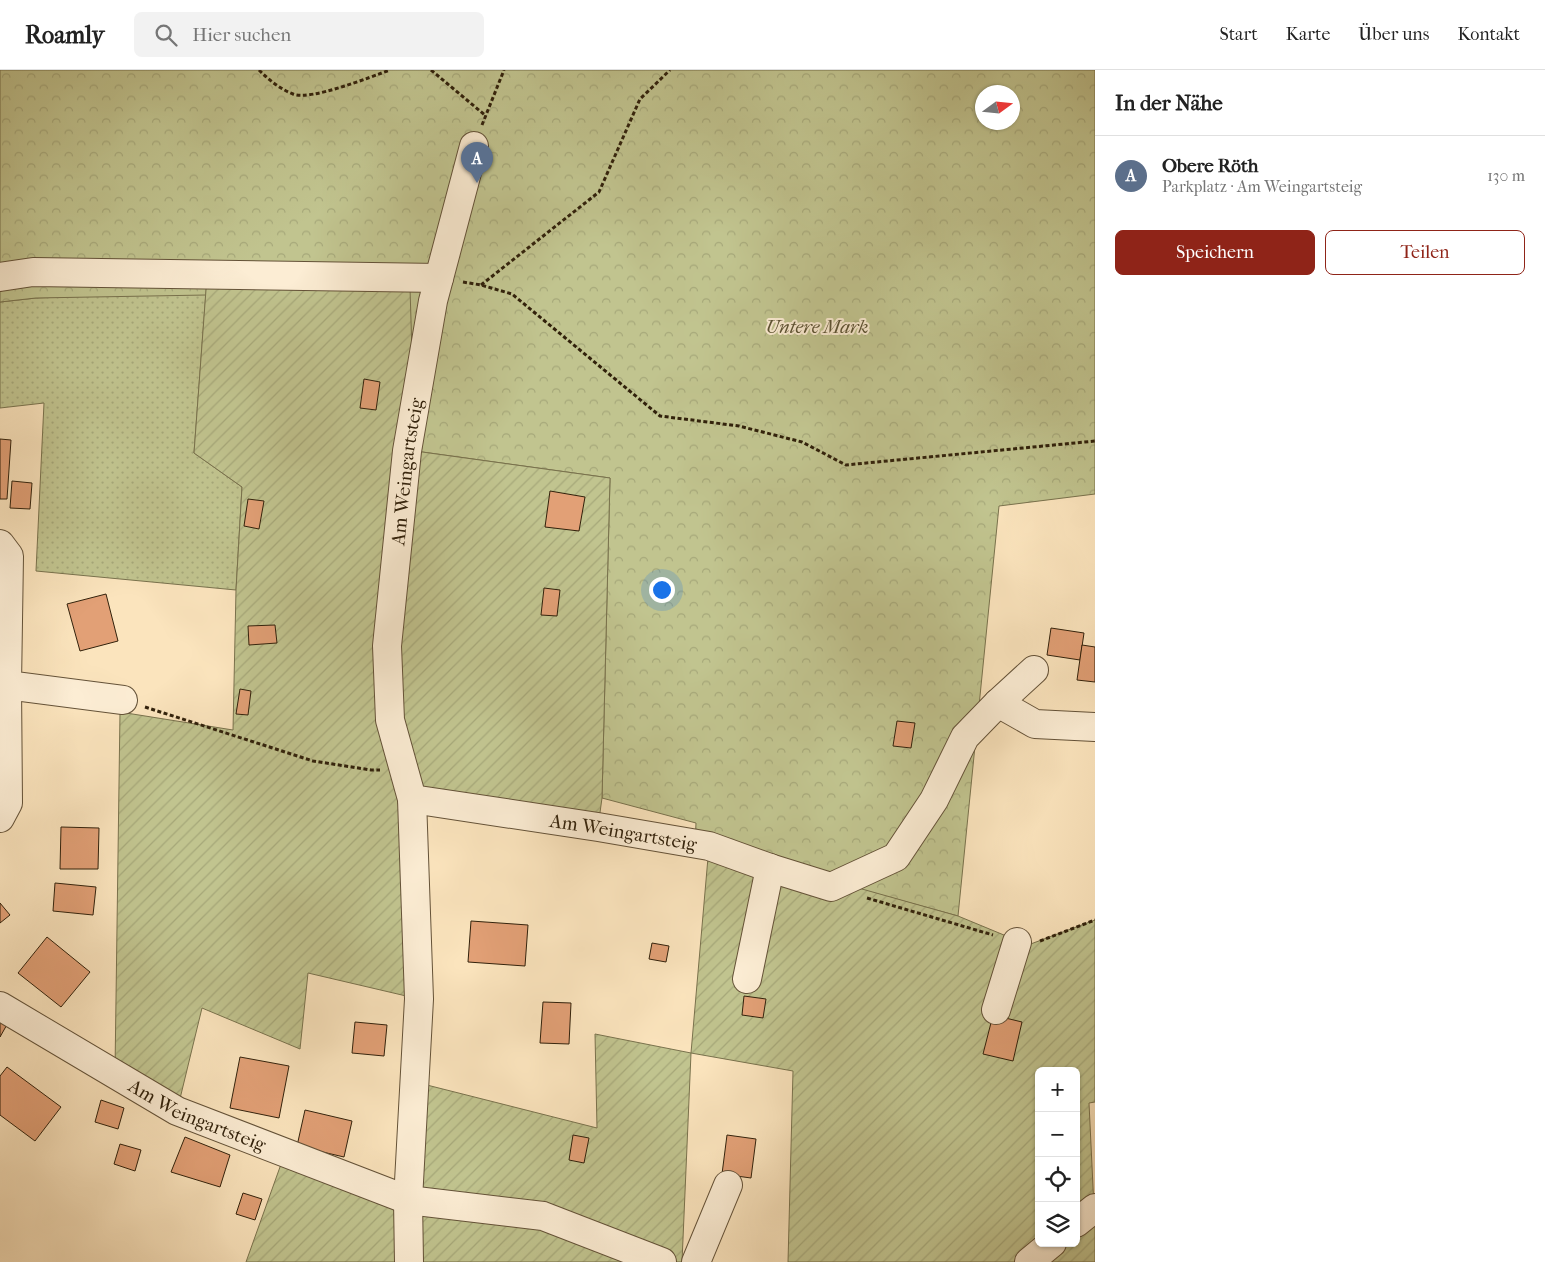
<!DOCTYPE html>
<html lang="de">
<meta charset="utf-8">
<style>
:root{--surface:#fff;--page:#f2f2f2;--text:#222;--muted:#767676;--line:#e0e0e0;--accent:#8f2418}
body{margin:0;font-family:"IM FELL French Canon",serif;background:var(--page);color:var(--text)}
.controls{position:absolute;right:15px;bottom:15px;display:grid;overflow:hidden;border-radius:8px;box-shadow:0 1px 4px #0004}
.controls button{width:45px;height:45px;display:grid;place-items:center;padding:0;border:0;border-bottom:1px solid var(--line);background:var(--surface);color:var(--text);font:25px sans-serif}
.compass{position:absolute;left:975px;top:15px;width:45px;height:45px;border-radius:50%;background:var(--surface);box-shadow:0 1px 4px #0004;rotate:75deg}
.you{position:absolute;left:661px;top:519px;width:18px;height:18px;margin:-12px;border:4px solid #fff;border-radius:50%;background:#1a73e8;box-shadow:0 0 0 8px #1a73e833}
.badge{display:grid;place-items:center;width:32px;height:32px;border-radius:50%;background:var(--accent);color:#fff;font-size:16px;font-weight:700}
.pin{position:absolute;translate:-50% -41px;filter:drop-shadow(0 1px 2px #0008)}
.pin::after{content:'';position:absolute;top:26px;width:18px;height:15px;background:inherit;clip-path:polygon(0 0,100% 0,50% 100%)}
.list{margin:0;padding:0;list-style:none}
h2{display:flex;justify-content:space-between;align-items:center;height:65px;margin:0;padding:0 20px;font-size:21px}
h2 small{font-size:16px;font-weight:400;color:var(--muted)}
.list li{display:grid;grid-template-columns:32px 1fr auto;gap:15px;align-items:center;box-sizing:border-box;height:80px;padding:0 20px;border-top:1px solid var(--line)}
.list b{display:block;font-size:19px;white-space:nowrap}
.list p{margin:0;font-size:16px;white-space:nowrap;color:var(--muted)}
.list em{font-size:16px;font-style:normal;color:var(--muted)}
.actions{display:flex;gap:10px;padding:15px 20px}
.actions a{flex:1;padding:11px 0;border:1px solid var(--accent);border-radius:8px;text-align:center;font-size:18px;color:var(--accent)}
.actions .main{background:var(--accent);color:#fff}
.icon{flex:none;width:28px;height:28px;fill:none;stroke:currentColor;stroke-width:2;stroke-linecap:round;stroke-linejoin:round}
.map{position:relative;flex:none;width:1095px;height:1192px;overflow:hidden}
header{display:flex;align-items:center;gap:30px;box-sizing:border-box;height:70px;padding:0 25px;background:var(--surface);border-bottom:1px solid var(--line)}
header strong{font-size:24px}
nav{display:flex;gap:28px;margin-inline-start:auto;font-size:18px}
.search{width:350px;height:45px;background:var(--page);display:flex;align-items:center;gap:12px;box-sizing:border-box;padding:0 18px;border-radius:8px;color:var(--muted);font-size:19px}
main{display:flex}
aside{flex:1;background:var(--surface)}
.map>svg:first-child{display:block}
.grass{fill:url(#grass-dots);stroke:#79724d}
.forest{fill:url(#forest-crowns);stroke:#79724d;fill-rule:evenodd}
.garden{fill:url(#garden-furrows);stroke:#79724d;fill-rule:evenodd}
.building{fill:#e2a076;stroke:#31210b}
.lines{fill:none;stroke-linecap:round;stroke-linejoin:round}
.minor-casing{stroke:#645238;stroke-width:30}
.path{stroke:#31210b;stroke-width:3;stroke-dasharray:4 2.5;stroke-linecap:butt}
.minor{stroke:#fcedd4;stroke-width:28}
.labels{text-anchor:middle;stroke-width:4;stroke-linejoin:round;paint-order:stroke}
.park-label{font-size:19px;font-style:italic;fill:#5c5233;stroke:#fcedd4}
.street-label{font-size:19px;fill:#31210b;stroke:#fcedd4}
</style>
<header>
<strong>Roamly</strong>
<div class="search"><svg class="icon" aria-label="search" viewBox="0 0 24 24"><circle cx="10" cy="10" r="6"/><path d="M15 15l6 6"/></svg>Hier suchen</div>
<nav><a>Start</a><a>Karte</a><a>Über uns</a><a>Kontakt</a></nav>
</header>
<main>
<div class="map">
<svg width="1095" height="1192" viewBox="0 0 1095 1192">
<defs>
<pattern id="grass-dots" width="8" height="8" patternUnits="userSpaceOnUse" patternTransform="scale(1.25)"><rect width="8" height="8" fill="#c1c48f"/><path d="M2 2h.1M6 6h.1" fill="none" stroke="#a6a87a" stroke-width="1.8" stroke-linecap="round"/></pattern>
<pattern id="forest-crowns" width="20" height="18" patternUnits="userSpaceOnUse" patternTransform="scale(1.25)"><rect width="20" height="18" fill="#c1c48f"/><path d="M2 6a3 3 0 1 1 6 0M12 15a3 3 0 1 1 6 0" fill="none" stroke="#a6a87a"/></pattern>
<pattern id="garden-furrows" width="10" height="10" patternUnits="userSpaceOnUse" patternTransform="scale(1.25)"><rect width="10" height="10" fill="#c1c48f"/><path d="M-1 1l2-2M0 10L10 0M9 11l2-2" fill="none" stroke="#a6a87a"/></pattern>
</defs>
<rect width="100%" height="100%" fill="#fbe4bd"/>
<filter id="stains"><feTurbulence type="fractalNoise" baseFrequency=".004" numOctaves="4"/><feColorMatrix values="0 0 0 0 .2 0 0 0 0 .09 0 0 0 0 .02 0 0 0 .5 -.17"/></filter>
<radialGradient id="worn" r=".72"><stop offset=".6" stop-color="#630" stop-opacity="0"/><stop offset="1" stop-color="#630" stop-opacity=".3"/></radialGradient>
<path class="grass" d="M206,222L194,383L242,417L236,520L36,501L44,333L0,338V232L36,228Z"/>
<path class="forest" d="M0,0H1095V424L999,436L958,846L695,774L696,753L602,728L610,408L415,381L207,206L206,225L36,228L0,232ZM982,22H1012V52H982Z"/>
<g class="garden">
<path d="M207,206L410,218L415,381L610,408L602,728L598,757L412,729L419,929L308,903L300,979L202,938L177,1041L115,1001L120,642L233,660L236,520L242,417L194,383Z"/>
<path d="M709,776L958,846L1028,875L1095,850V1032L1089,1033L1094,1138H1095V1192H788L793,1001L691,983L682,1192H246L285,1083L408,1130L415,1012L597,1058L595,964L691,983ZM1039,1001H1076V1173H1039Z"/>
</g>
<g class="building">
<path d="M364,309L380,312L376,340L360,338Z"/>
<path d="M0,369L11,370L7,429H0Z"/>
<path d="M12,411L32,413L30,439L10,438Z"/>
<path d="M550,421L585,427L579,461L545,457Z"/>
<path d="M248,429L264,431L259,459L244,456Z"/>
<path d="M544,518L560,520L557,546L541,545Z"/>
<path d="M106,524L118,571L80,581L67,534Z"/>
<path d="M275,555L277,573L249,575L248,556Z"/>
<path d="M1051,558L1084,563L1080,590L1047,585Z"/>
<path d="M1082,575L1095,577V612L1077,610Z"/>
<path d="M240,619L251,621L248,645L236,644Z"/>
<path d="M897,651L915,653L911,678L893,676Z"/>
<path d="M61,757L99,758L98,799H60Z"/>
<path d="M55,813L96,817L93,845L53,841Z"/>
<path d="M0,833L10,845L0,853Z"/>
<path d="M471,851L528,855L525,896L468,892Z"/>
<path d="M47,867L90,902L61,937L18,903Z"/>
<path d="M652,873L669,876L666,892L649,889Z"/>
<path d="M744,926L766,929L763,948L742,945Z"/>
<path d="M543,932L571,933L569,974L540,973Z"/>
<path d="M0,945L9,951L0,967Z"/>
<path d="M993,945L1022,952L1013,991L983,984Z"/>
<path d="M355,952L387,955L384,986L352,983Z"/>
<path d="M240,987L289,996L279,1048L230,1038Z"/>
<path d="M7,997L61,1037L35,1071L0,1045V1006Z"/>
<path d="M101,1030L124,1038L118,1059L95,1052Z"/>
<path d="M305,1040L352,1051L344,1087L297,1076Z"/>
<path d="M573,1065L589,1068L584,1093L569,1090Z"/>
<path d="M727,1065L756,1069L751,1108L722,1104Z"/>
<path d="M185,1067L230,1085L220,1117L171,1102Z"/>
<path d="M120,1074L141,1080L135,1101L114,1094Z"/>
<path d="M243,1123L262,1129L255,1150L236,1144Z"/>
</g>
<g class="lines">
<g class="minor-casing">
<g id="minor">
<path d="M0,207L33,202L439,208"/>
<path d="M0,474L9,486L7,615L123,630"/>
<path d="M998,633L1035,654L1095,657"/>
<path id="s1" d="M412,729L598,757L709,776L770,798L831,817L896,787L934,730L965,667L998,633L1034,600"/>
<path d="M0,748L8,733L7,615"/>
<path d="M747,909L770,798"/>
<path id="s2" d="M0,936L177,1041L408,1130L543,1146L662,1192"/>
<path d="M996,940L1017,872"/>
<path d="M1076,1153L1095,1138"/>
<path id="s3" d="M409,1192L408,1130L419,929L412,729L390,650L387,576L407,381L433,231L474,76"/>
<path d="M696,1192L728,1115"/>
<path d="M1029,1192L1052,1173"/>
</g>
</g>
<g class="path">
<path d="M259,0C269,10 280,19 293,24C311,31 370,7 390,0"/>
<path d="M431,0L486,46"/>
<path d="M482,55L504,0"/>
<path d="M463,212L481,215L512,224L660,346L739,356L802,372L846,395L1095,371"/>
<path d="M481,215L599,122L640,29L670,0"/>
<path d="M145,637L313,691L371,700H380"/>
<path d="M867,828L993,865"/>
<path d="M1040,871L1095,850"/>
</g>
<use href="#minor" class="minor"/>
</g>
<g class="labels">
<g class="park-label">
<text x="817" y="263">Untere Mark</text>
</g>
<g class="street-label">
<text dy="7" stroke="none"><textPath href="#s3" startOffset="795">Am Weingartsteig</textPath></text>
<text dy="7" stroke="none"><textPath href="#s1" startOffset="214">Am Weingartsteig</textPath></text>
<text dy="7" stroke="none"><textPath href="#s2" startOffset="226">Am Weingartsteig</textPath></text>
</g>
</g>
<rect width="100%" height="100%" filter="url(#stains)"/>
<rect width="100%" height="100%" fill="url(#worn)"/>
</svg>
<div class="controls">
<button>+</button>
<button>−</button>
<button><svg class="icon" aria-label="locate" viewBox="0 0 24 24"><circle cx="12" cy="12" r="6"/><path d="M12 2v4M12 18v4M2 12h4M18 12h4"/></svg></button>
<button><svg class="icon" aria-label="layers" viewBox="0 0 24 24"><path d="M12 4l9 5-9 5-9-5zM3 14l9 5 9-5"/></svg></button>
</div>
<svg class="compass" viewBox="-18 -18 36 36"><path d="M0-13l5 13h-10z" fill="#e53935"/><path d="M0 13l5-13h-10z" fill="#767676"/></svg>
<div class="you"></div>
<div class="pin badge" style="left:477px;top:113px;background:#5c6f8a">A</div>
</div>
<aside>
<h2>In der Nähe<small></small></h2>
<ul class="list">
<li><span class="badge" style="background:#5c6f8a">A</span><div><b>Obere Röth</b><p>Parkplatz · Am Weingartsteig</p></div><em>130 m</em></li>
</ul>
<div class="actions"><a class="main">Speichern</a><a>Teilen</a></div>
</aside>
</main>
